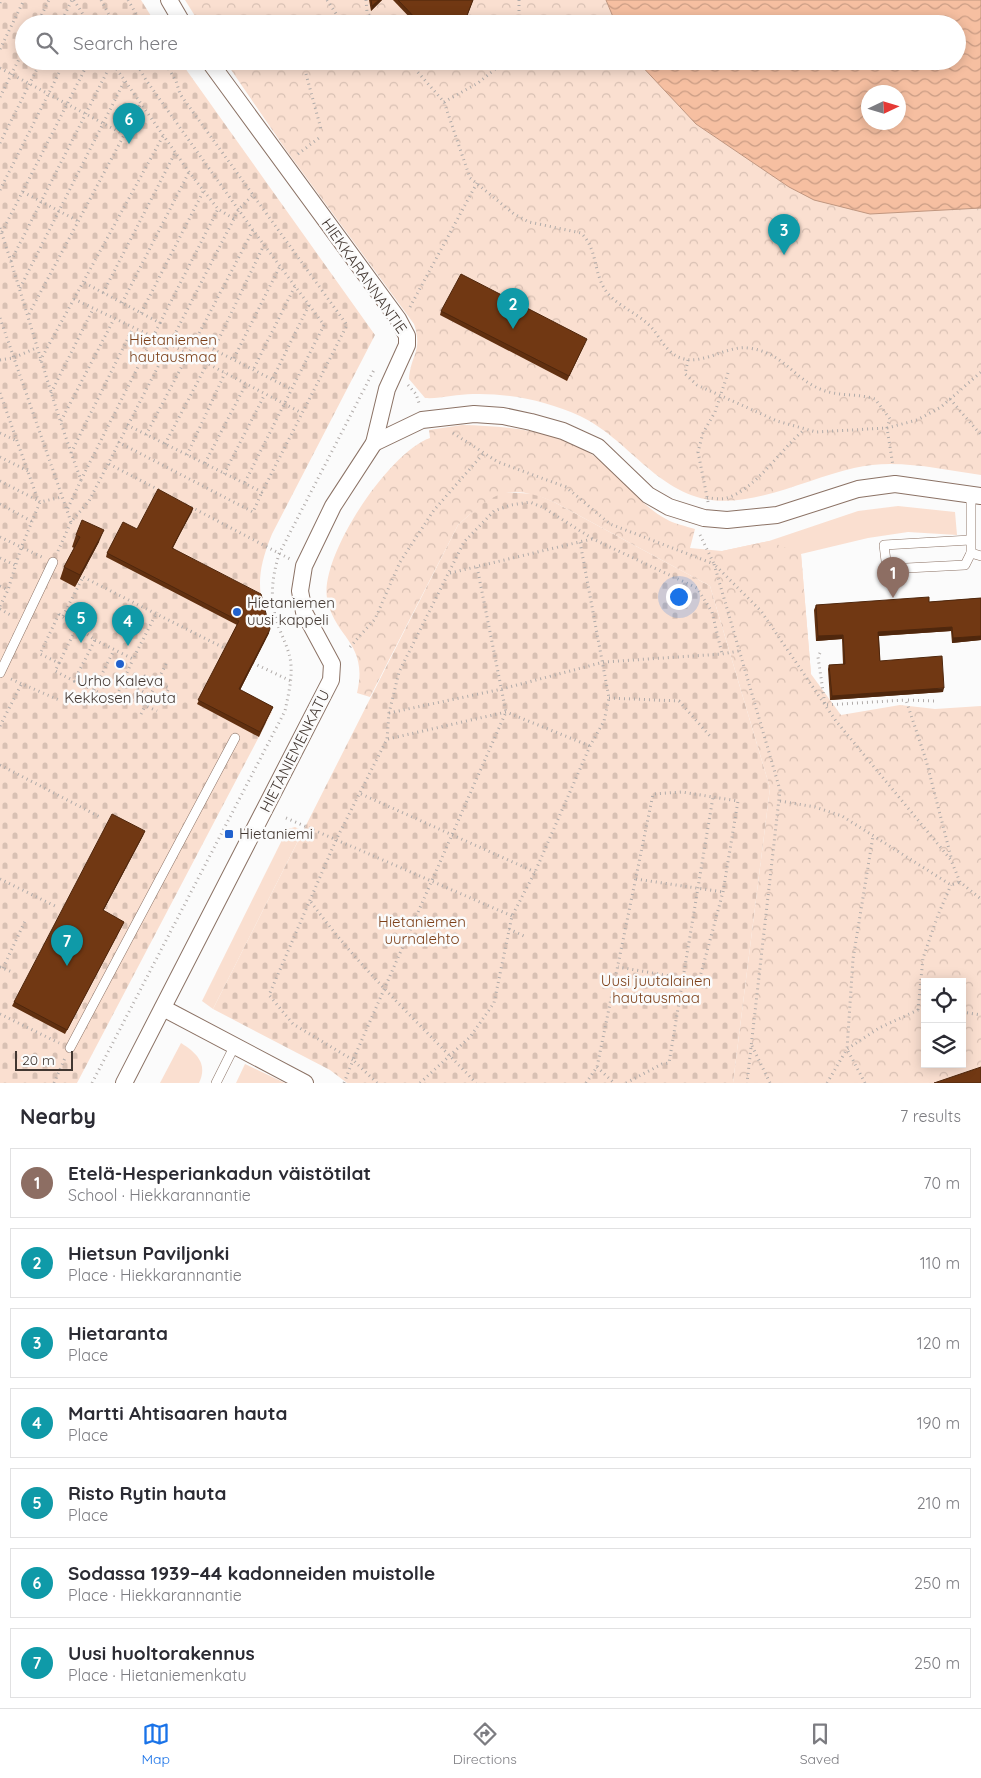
<!DOCTYPE html>
<meta charset="utf-8">
<style>
:root{--surface:#fff;--page:#f2f2f3;--text:#2b2b33;--muted:#7c7c81;--line:#e1e1e2;--accent:#1a73e8}
body{margin:0;font-family:Quicksand,sans-serif;background:var(--page);color:var(--text)}
.controls{position:absolute;right:15px;bottom:15px;display:grid;overflow:hidden;border-radius:0px;box-shadow:0 2px 12px #0003}
.controls button{width:45px;height:45px;display:grid;place-items:center;padding:0;border:0;border-bottom:1px solid var(--line);background:var(--surface);color:var(--text);font:25px sans-serif}
.compass{position:absolute;left:861px;top:85px;width:45px;height:45px;border-radius:50%;background:var(--surface);box-shadow:0 2px 12px #0003;rotate:86deg}
.scale{position:absolute;left:15px;bottom:12px;width:58px;box-sizing:border-box;padding-left:5px;border:2px solid #423731;border-top:0;font-size:14px;line-height:18px;white-space:nowrap;color:#423731;-webkit-text-stroke:4px #fbfbfb;paint-order:stroke}
.you{position:absolute;left:678px;top:596px;width:18px;height:18px;margin:-12px;border:4px solid #fff;border-radius:50%;background:#1a73e8;box-shadow:0 0 0 8px #1a73e833}
.badge{display:grid;place-items:center;width:32px;height:32px;border-radius:50%;background:var(--accent);color:#fff;font-size:16px;font-weight:700}
.pin{position:absolute;translate:-50% -41px;filter:drop-shadow(0 1px 2px #0008)}
.pin::after{content:'';position:absolute;top:26px;width:18px;height:15px;background:inherit;clip-path:polygon(0 0,100% 0,50% 100%)}
.list{margin:0;padding:0;list-style:none}
h2{display:flex;justify-content:space-between;align-items:center;height:65px;margin:0;padding:0 20px;font-size:21px}
h2 small{font-size:16px;font-weight:400;color:var(--muted)}
.list li{display:grid;grid-template-columns:32px 1fr auto;gap:15px;align-items:center;box-sizing:border-box;height:70px;margin:0 10px 10px;padding:0 10px;border:1px solid var(--line);border-radius:0px}
.list b{display:block;font-size:19px;white-space:nowrap}
.list p{margin:0;font-size:16px;white-space:nowrap;color:var(--muted)}
.list em{font-size:16px;font-style:normal;color:var(--muted)}
.icon{flex:none;width:28px;height:28px;fill:none;stroke:currentColor;stroke-width:2;stroke-linecap:round;stroke-linejoin:round}
.map{position:relative;flex:none;width:981px;height:1083px;overflow:hidden}
.search{position:absolute;background:var(--surface);box-shadow:0 2px 12px #0003;left:15px;right:15px;top:15px;height:55px;display:flex;align-items:center;gap:12px;box-sizing:border-box;padding:0 18px;border-radius:28px;color:var(--muted);font-size:19px}
.sheet{height:625px;background:var(--surface)}
nav{display:flex;justify-content:space-around;align-items:center;box-sizing:border-box;height:70px;border-top:1px solid var(--line);background:var(--surface);font-size:14px;color:var(--muted)}
nav a{display:grid;justify-items:center;gap:2px}
nav .on{color:var(--accent)}
.map>svg:first-child{display:block}
.green{fill:#fadfd0}
.cemetery{fill:url(#cemetery-stones)}
.park{fill:url(#park-crowns);fill-rule:evenodd}
.water{fill:url(#water-waves);stroke:#c0967f;fill-rule:evenodd}
.lines{fill:none;stroke-linecap:round;stroke-linejoin:round}
.lane-casing{stroke:#8b7265;stroke-width:10}
.street-casing{stroke:#8b7265;stroke-width:18}
.path{stroke:#b0aba9;stroke-width:3;stroke-dasharray:1 4;stroke-linecap:butt}
.lane{stroke:#fff;stroke-width:9}
.street{stroke:#fff;stroke-width:16}
.wall{fill:#613010}
.shaded-wall{fill:#4f270d}
.building{fill:#713813;stroke:#4f270d}
.poi-dot{fill:#2061cd;stroke:#fbfbfb;stroke-width:2}
.labels{text-anchor:middle;stroke-width:5;stroke-linejoin:round;paint-order:stroke}
.street-label{font-size:15px;fill:#423731;stroke:#fbfbfb}
.park-label{font-size:15px;fill:#7c3f18;stroke:#fbfbfb}
.poi-label{font-size:15px;fill:#423731;stroke:#fbfbfb;text-anchor:start}
</style>
<div class="map">
<svg width="981" height="1083" viewBox="0 0 981 1083">
<defs>
<pattern id="cemetery-stones" width="16" height="16" patternUnits="userSpaceOnUse" patternTransform="scale(1.25)"><rect width="16" height="16" fill="#fadfd0"/><path d="M2 7V4a2 2 0 0 1 4 0v3zM10 15v-3a2 2 0 0 1 4 0v3z" fill="#d8c0b3"/></pattern>
<pattern id="park-crowns" width="20" height="18" patternUnits="userSpaceOnUse" patternTransform="scale(1.25)"><rect width="20" height="18" fill="#fadfd0"/><path d="M2 6a3 3 0 1 1 6 0M12 15a3 3 0 1 1 6 0" fill="none" stroke="#d8c0b3"/></pattern>
<pattern id="water-waves" width="16" height="10" patternUnits="userSpaceOnUse" patternTransform="scale(1.25)"><rect width="16" height="10" fill="#f6bfa1"/><path d="M0 5q4-4 8 0t8 0" fill="none" stroke="#c99c84"/></pattern>
</defs>
<rect width="100%" height="100%" fill="#fbfbfb"/>
<g class="green">
<path d="M898,506L955,512L957,535L908,532L868,538L801,554L811,674L722,551L769,541L858,511Z"/>
<path d="M295,827L303,831L213,1009L202,1001L283,838L288,829Z"/>
<path d="M181,1043C197,1053 208,1064 199,1083H160Z"/>
<path d="M245,1064L285,1083H236Z"/>
</g>
<g class="cemetery">
<path d="M0,0H141L156,24H24V61H180L375,335L272,534C255,576 258,591 269,633L238,694L272,712L77,1083H0Z"/>
<path d="M502,492L535,494L554,502L710,586L770,788L733,1083H347L330,1070L213,1009L458,525L482,503Z"/>
</g>
<g class="park">
<path d="M185,0H606L616,24H200Z"/>
<path d="M225,61H637L696,124L789,187L914,211L981,208V475C939,469 895,458 854,468C810,478 756,506 711,500C657,493 627,438 580,416C547,401 509,393 473,394C457,394 440,399 425,398L409,379C411,354 423,351 414,324L286,150Z"/>
<path d="M462,425C505,426 557,430 594,456C620,474 638,504 666,519C674,524 686,526 695,529L690,548L722,551L769,541L801,554L811,674L841,715L900,705L935,709L981,706V1071L945,1083H733L770,788L710,586L554,502C507,482 493,493 458,525L370,697L357,693C369,642 334,638 327,598C320,555 389,452 430,438L429,430ZM925,982H962V1064H925Z"/>
</g>
<path class="water" d="M606,0H981V208L870,214L814,200L789,187L696,124L637,61H957V24H616ZM868,92H898V122H868Z"/>
<g class="lines">
<g class="lane-casing">
<g id="lane">
<path d="M970,540L884,545L887,569L965,565L971,553V494"/>
<path d="M971,553L981,556"/>
<path d="M0,673L53,562"/>
<path d="M70,1048L235,738"/>
<path d="M216,1083L235,1045"/>
</g>
</g>
<g class="street-casing">
<g id="street">
<path d="M169,0L183,24"/>
<path d="M374,443L422,420L474,414L503,416L531,422L563,431L598,447L648,495L669,507L704,518L727,520L777,515L858,489L895,484L981,496"/>
<path d="M163,1008L305,1083"/>
<path d="M124,1083L331,680L332,664L304,612L300,591L304,566L333,506L374,443L387,389L407,345V336L398,319L209,61"/>
</g>
</g>
<g class="path">
<path d="M74,0L89,24"/>
<path d="M101,0L114,24"/>
<path d="M128,0L142,24"/>
<path d="M327,0L343,24"/>
<path d="M366,0L367,12L376,24"/>
<path d="M519,0V24"/>
<path d="M0,3L1,0"/>
<path d="M37,24L49,0"/>
<path d="M60,24L72,0"/>
<path d="M402,24L411,16"/>
<path d="M0,49L24,0"/>
<path d="M111,61L189,172L218,209L234,219"/>
<path d="M135,61L146,80L253,230L324,325L244,484"/>
<path d="M379,61L380,63"/>
<path d="M408,61L444,102L470,178L514,214L529,222L581,233C598,249 593,273 606,291C616,305 635,312 648,324C657,332 662,345 672,353C696,372 723,345 748,348C783,352 793,378 820,389C838,397 857,393 875,399L890,419L887,428L893,466"/>
<path d="M0,68L123,134"/>
<path d="M306,74L321,129"/>
<path d="M0,97L24,49"/>
<path d="M444,102L478,83L505,61"/>
<path d="M0,143L41,61"/>
<path d="M298,154L319,138"/>
<path d="M0,190L65,61"/>
<path d="M23,192L78,221"/>
<path d="M0,228C28,312 50,397 81,480L67,510"/>
<path d="M2,232L89,61"/>
<path d="M11,261L112,62"/>
<path d="M20,288L124,82"/>
<path d="M103,293L175,153"/>
<path d="M74,299L187,353L302,413"/>
<path d="M122,303L189,172"/>
<path d="M410,307L478,181"/>
<path d="M141,313L204,190"/>
<path d="M29,314L140,105"/>
<path d="M0,318L71,522"/>
<path d="M160,323L218,209"/>
<path d="M195,340L291,389"/>
<path d="M214,349L264,245"/>
<path d="M234,358L280,266"/>
<path d="M0,360L13,358L36,348"/>
<path d="M688,360L685,374L697,385L777,421L816,432L887,428L917,420L941,407L981,372"/>
<path d="M40,361L163,136"/>
<path d="M254,368L295,286"/>
<path d="M273,378L309,305"/>
<path d="M408,385L416,394L419,403"/>
<path d="M0,393L38,500L40,502L62,497"/>
<path d="M51,393L93,309"/>
<path d="M950,399L981,435"/>
<path d="M61,421L114,319"/>
<path d="M127,425L262,492L347,325L180,94L176,81L164,61"/>
<path d="M0,433L17,441"/>
<path d="M453,433L498,462L566,487L610,524L714,564L780,790L747,1083"/>
<path d="M146,435L253,230"/>
<path d="M118,442L253,512L262,492"/>
<path d="M165,444L207,364"/>
<path d="M71,453L133,328"/>
<path d="M187,455L225,373"/>
<path d="M0,457L28,471"/>
<path d="M205,463L246,384"/>
<path d="M109,464L161,491"/>
<path d="M224,474L265,394"/>
<path d="M81,480L160,323L83,282"/>
<path d="M0,481L37,500"/>
<path d="M707,498C713,498 721,500 727,498C756,489 781,449 804,430"/>
<path d="M708,502L698,452L703,433L715,412L729,370"/>
<path d="M0,504L33,522"/>
<path d="M191,507L290,559"/>
<path d="M700,535L714,564L761,611L836,721L951,860L960,882L981,899"/>
<path d="M0,537L42,557"/>
<path d="M58,551L71,522L89,501L239,209L254,194"/>
<path d="M0,558L17,566"/>
<path d="M450,573L592,539"/>
<path d="M79,575L226,649"/>
<path d="M0,586L8,590"/>
<path d="M0,606L8,590L21,548L40,502"/>
<path d="M0,609L12,616"/>
<path d="M59,614L95,640L74,681L55,671L59,663L40,654Z"/>
<path d="M63,616L83,577"/>
<path d="M95,640L133,659L157,612"/>
<path d="M350,647L375,619L400,562L434,510L483,454"/>
<path d="M820,653L818,657L825,705L906,700"/>
<path d="M59,663L77,627"/>
<path d="M253,663L291,681"/>
<path d="M125,675L141,683L145,676L169,688L162,702L138,689L141,683"/>
<path d="M11,679L59,700"/>
<path d="M74,681L115,700L133,659"/>
<path d="M94,690L114,650"/>
<path d="M609,698L679,701L710,736"/>
<path d="M134,700L157,711"/>
<path d="M934,701L906,700L926,760L951,857"/>
<path d="M389,713L502,689L604,662L722,654L739,651"/>
<path d="M141,714L167,662"/>
<path d="M0,726L22,683"/>
<path d="M388,739L506,712L590,746"/>
<path d="M0,765L100,817"/>
<path d="M361,794L535,872"/>
<path d="M780,801L815,807L842,816L951,885L960,882"/>
<path d="M286,818L512,916"/>
<path d="M0,879L55,906"/>
<path d="M636,879L723,892"/>
<path d="M311,902C359,968 420,1024 476,1083"/>
<path d="M509,929L526,937"/>
<path d="M0,967L12,972"/>
<path d="M3,968L25,921"/>
<path d="M918,1010L923,958L938,915L951,885"/>
<path d="M962,1012L981,1015"/>
<path d="M0,1014L59,1043"/>
<path d="M752,1046L770,1083"/>
<path d="M597,1067L614,1083"/>
<path d="M54,1083L65,1058"/>
<path d="M92,1083L285,711C288,696 292,681 291,665C290,651 283,639 278,625C269,600 272,578 279,554L375,368"/>
<path d="M344,1083L353,1060L293,1024L269,995L336,840L387,739L389,713L399,672L464,542L494,511L511,505L530,502L544,508L593,539L697,588L712,612L722,654"/>
<path d="M377,1083L353,1060L506,712L477,567"/>
<path d="M420,1083L470,1037L494,1003L512,916L535,872L590,746L604,721L609,698L580,542"/>
<path d="M586,1083L597,1067L653,794L682,792L738,801L723,892L699,981L618,967"/>
<path d="M626,1083L662,1064L669,1063L713,797"/>
<path d="M827,1083L847,1049L879,1028L918,1010H925"/>
<path d="M865,1083L847,1049L853,959L873,836"/>
</g>
<use href="#lane" class="lane"/>
<use href="#street" class="street"/>
</g>
<g class="wall">
<path d="M369,0H382L371,11Z"/>
<path d="M393,0H473L465,22L415,23Z"/>
<path d="M441,311L585,343L567,381L440,315Z"/>
<path d="M193,508L173,548L269,633L240,690L273,707L259,737L197,704L237,625L106,557L107,553L137,529Z"/>
<path d="M76,535L99,542L75,587L60,579L64,567L74,548L72,547Z"/>
<path d="M981,598V640L952,643L951,631L879,636L880,661L943,692L830,700L828,669L829,665L843,664L842,639L816,641L814,610L816,605L929,602Z"/>
<path d="M145,831L103,911L124,922L122,926L65,1034L12,1006L14,1002Z"/>
</g>
<g class="shaded-wall">
<path d="M379,0H382L371,11L372,6Z"/>
<path d="M193,508L192,512L170,552L172,548Z"/>
<path d="M104,530L99,542L75,587L80,575Z"/>
<path d="M952,627L951,631L877,636L878,632Z"/>
<path d="M270,629L269,633L238,694L239,689Z"/>
<path d="M843,635L842,639L816,641L818,636Z"/>
<path d="M981,636V640L952,643L953,638Z"/>
<path d="M944,688L943,692L830,700L832,696Z"/>
<path d="M145,831L143,836L101,915L103,910Z"/>
</g>
<g class="building">
<path d="M371,0H379L372,6Z"/>
<path d="M398,0H473L466,18L460,24H414L418,21Z"/>
<path d="M461,274L587,339L569,376L441,311Z"/>
<path d="M158,489L193,508L172,548L261,594L270,629L239,689L273,707L260,732L198,700L239,621L107,553L123,522L137,529Z"/>
<path d="M82,520L104,530L80,575L64,567L80,537L76,535Z"/>
<path d="M929,597V602L981,598V636L953,638L952,627L878,632L880,661L942,656L944,688L832,696L829,665L845,664L843,635L818,636L816,605Z"/>
<path d="M112,814L145,831L103,910L124,922L67,1030L14,1002Z"/>
<path d="M981,1067V1083H934Z"/>
</g>
<g class="poi-dot">
<circle cx="237" cy="612" r="5"/>
<circle cx="120" cy="664" r="5"/>
<rect x="224" y="829" width="10" height="10" rx="2.5"/>
</g>
<g class="labels">
<g class="street-label">
<text transform="translate(364 276) rotate(55)" y="5">HIEKKARANNANTIE</text>
<text transform="translate(295 751) rotate(-63)" y="5">HIETANIEMENKATU</text>
</g>
<g class="park-label">
<text x="173" y="345">Hietaniemen<tspan x="173" dy="17">hautausmaa</tspan></text>
<text x="422" y="927">Hietaniemen<tspan x="422" dy="17">uurnalehto</tspan></text>
<text x="656" y="986">Uusi juutalainen<tspan x="656" dy="17">hautausmaa</tspan></text>
</g>
<g class="poi-label">
<text x="247" y="608">Hietaniemen<tspan x="247" dy="17">uusi kappeli</tspan></text>
<text x="120" y="686" text-anchor="middle">Urho Kaleva<tspan x="120" dy="17">Kekkosen hauta</tspan></text>
<text x="239" y="839">Hietaniemi</text>
</g>
</g>
</svg>
<div class="controls">
<button><svg class="icon" aria-label="locate" viewBox="0 0 24 24"><circle cx="12" cy="12" r="6"/><path d="M12 2v4M12 18v4M2 12h4M18 12h4"/></svg></button>
<button><svg class="icon" aria-label="layers" viewBox="0 0 24 24"><path d="M12 4l9 5-9 5-9-5zM3 14l9 5 9-5"/></svg></button>
</div>
<svg class="compass" viewBox="-18 -18 36 36"><path d="M0-13l5 13h-10z" fill="#e53935"/><path d="M0 13l5-13h-10z" fill="#7c7c81"/></svg>
<div class="scale">20 m</div>
<div class="you"></div>
<div class="pin badge" style="left:893px;top:598px;background:#8d6e63">1</div>
<div class="pin badge" style="left:513px;top:329px;background:#0f9aa8">2</div>
<div class="pin badge" style="left:784px;top:255px;background:#0f9aa8">3</div>
<div class="pin badge" style="left:128px;top:646px;background:#0f9aa8">4</div>
<div class="pin badge" style="left:81px;top:643px;background:#0f9aa8">5</div>
<div class="pin badge" style="left:129px;top:144px;background:#0f9aa8">6</div>
<div class="pin badge" style="left:67px;top:966px;background:#0f9aa8">7</div>
<div class="search"><svg class="icon" aria-label="search" viewBox="0 0 24 24"><circle cx="10" cy="10" r="6"/><path d="M15 15l6 6"/></svg>Search here</div>
</div>
<section class="sheet">
<h2>Nearby<small>7 results</small></h2>
<ul class="list">
<li><span class="badge" style="background:#8d6e63">1</span><div><b>Etelä-Hesperiankadun väistötilat</b><p>School · Hiekkarannantie</p></div><em>70 m</em></li>
<li><span class="badge" style="background:#0f9aa8">2</span><div><b>Hietsun Paviljonki</b><p>Place · Hiekkarannantie</p></div><em>110 m</em></li>
<li><span class="badge" style="background:#0f9aa8">3</span><div><b>Hietaranta</b><p>Place</p></div><em>120 m</em></li>
<li><span class="badge" style="background:#0f9aa8">4</span><div><b>Martti Ahtisaaren hauta</b><p>Place</p></div><em>190 m</em></li>
<li><span class="badge" style="background:#0f9aa8">5</span><div><b>Risto Rytin hauta</b><p>Place</p></div><em>210 m</em></li>
<li><span class="badge" style="background:#0f9aa8">6</span><div><b>Sodassa 1939–44 kadonneiden muistolle</b><p>Place · Hiekkarannantie</p></div><em>250 m</em></li>
<li><span class="badge" style="background:#0f9aa8">7</span><div><b>Uusi huoltorakennus</b><p>Place · Hietaniemenkatu</p></div><em>250 m</em></li>
</ul>
</section>
<nav>
<a class="on"><svg class="icon" aria-label="map" viewBox="0 0 24 24"><path d="M3 6l6-2 6 2 6-2v14l-6 2-6-2-6 2zM9 4v14M15 6v14"/></svg>Map</a>
<a><svg class="icon" aria-label="directions" viewBox="0 0 24 24"><path d="M12 3l9 9-9 9-9-9zM9 14v-3h6M13 9l2 2-2 2"/></svg>Directions</a>
<a><svg class="icon" aria-label="saved" viewBox="0 0 24 24"><path d="M7 4h10v16l-5-4-5 4z"/></svg>Saved</a>
</nav>
